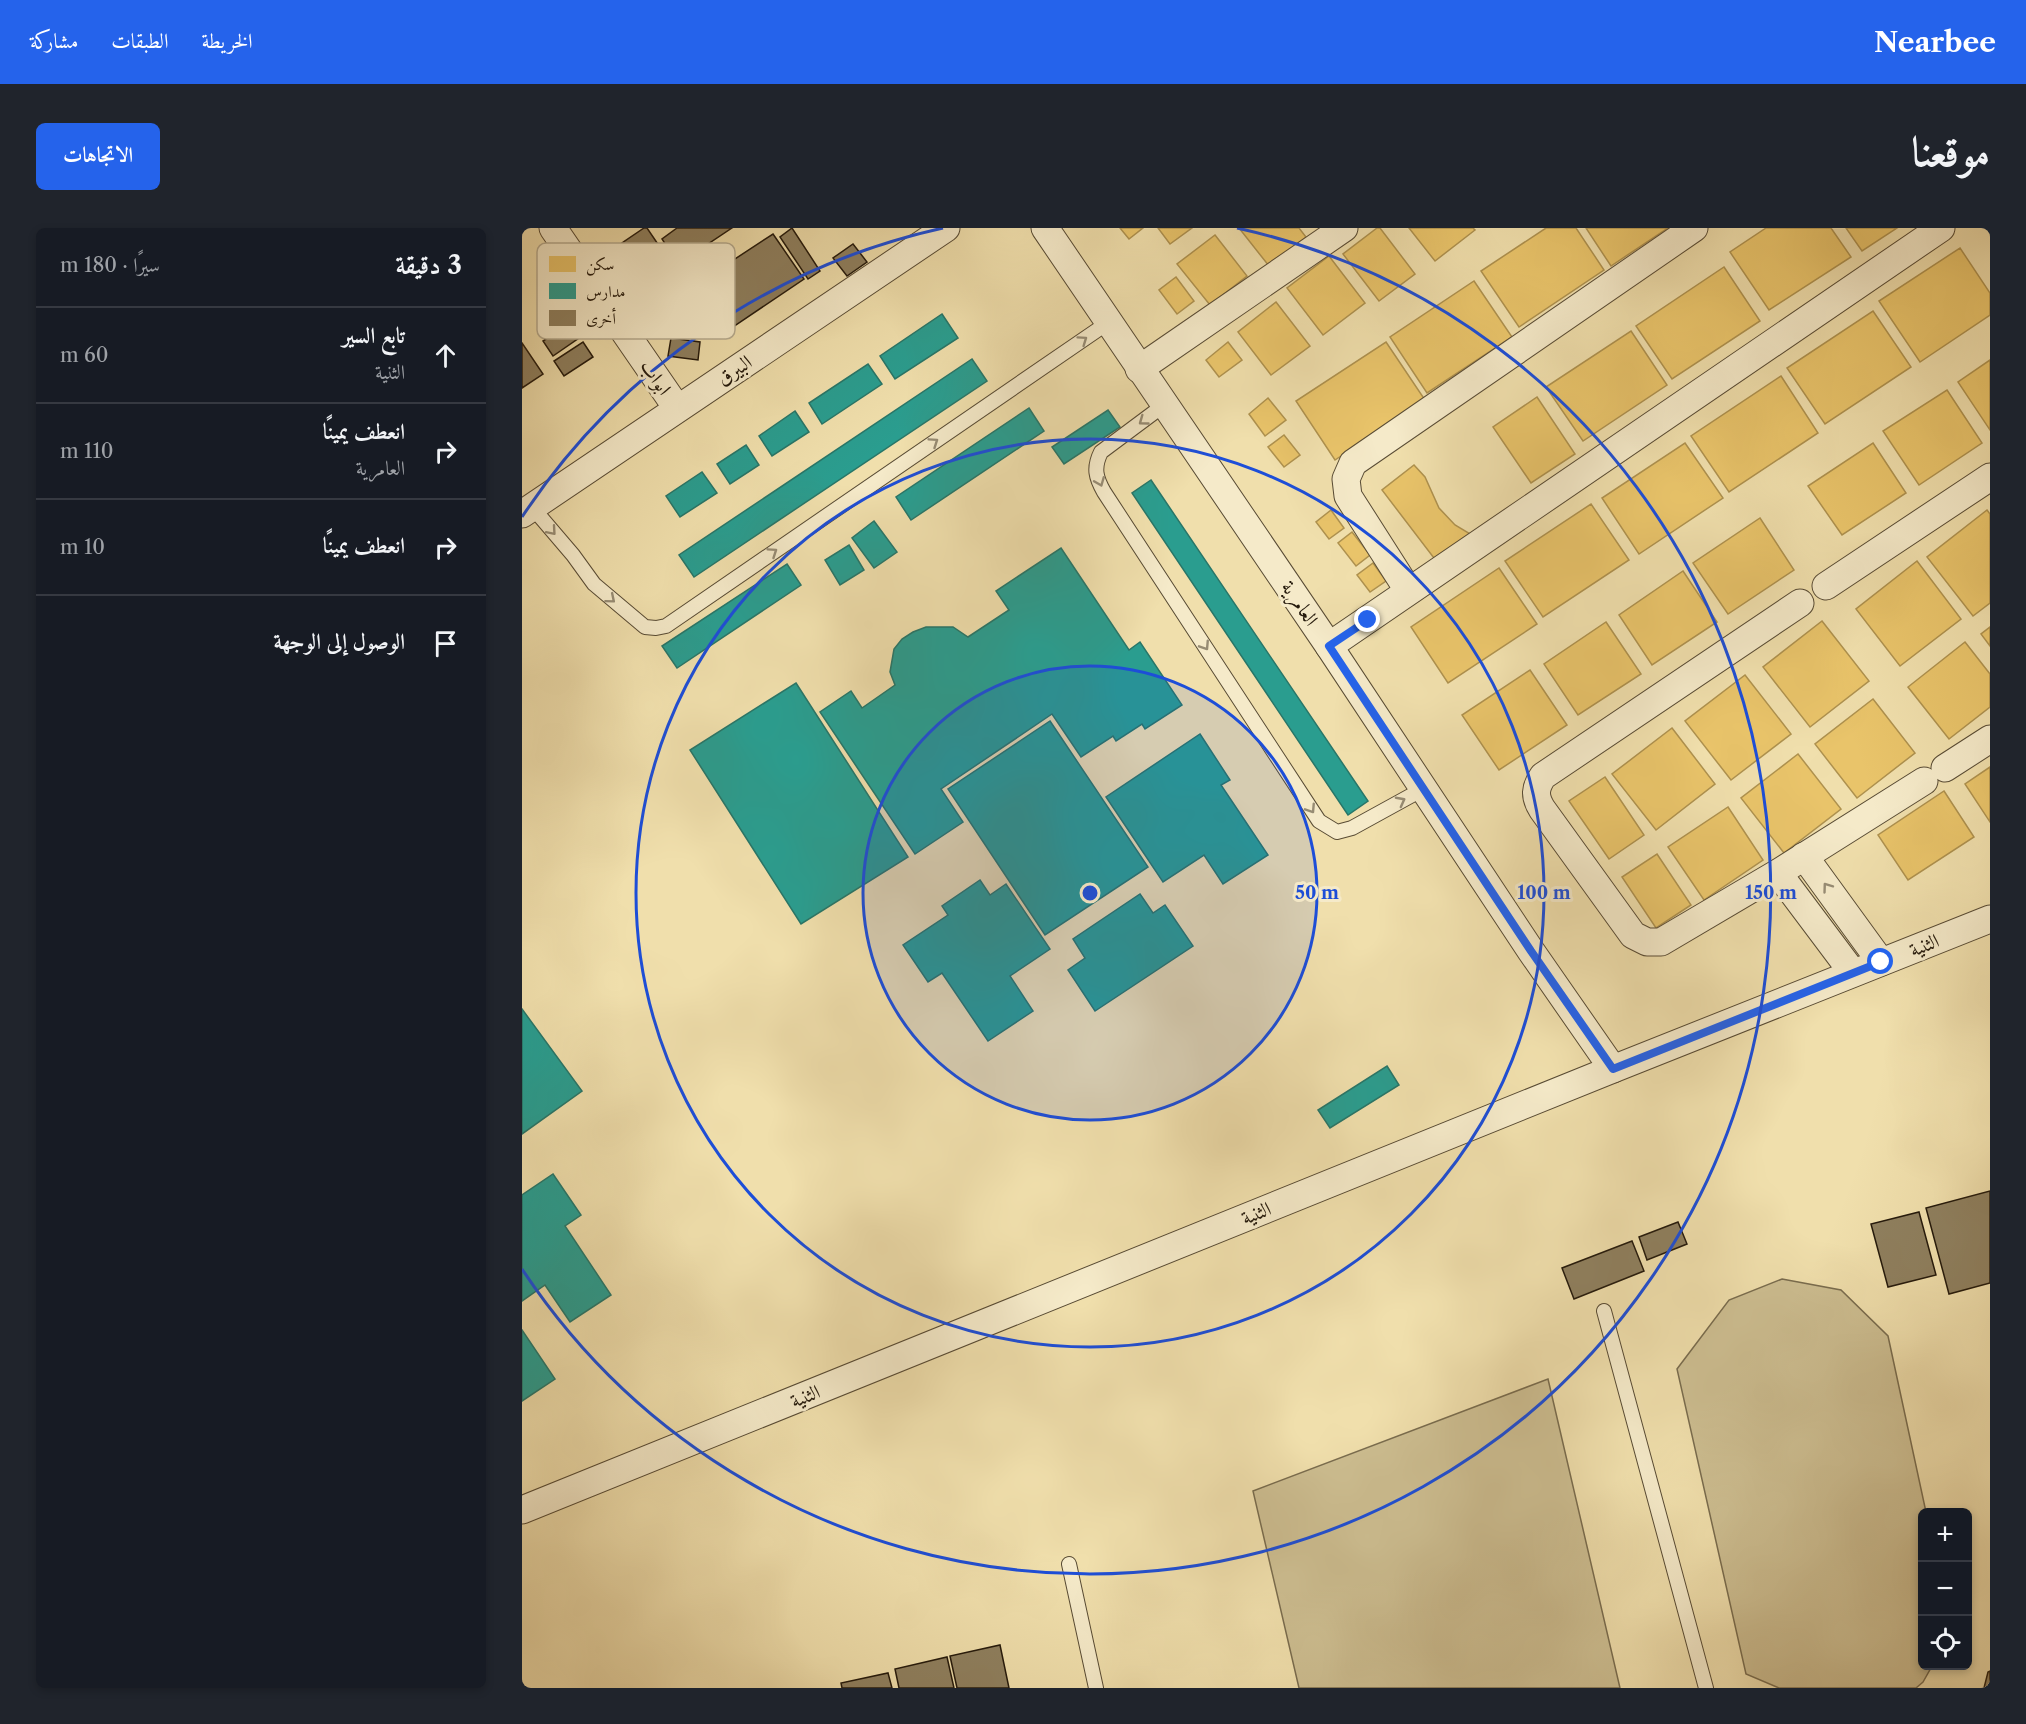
<!DOCTYPE html>
<html lang="ar">
<meta charset="utf-8">
<style>
:root{--surface:#171b24;--page:#20242c;--text:#f1f3f6;--muted:#9ea1a6;--line:#363941;--accent:#2563eb}
body{margin:0;font-family:"Libre Caslon Text",Amiri,serif;background:var(--page);color:var(--text);direction:rtl}
.controls{position:absolute;right:18px;bottom:18px;display:grid;overflow:hidden;border-radius:9px;box-shadow:0 3px 9px #0003}
.controls button{width:54px;height:54px;display:grid;place-items:center;padding:0;border:0;border-bottom:2px solid var(--line);background:var(--surface);color:var(--text);font:30px sans-serif}
.stop{position:absolute;width:18px;height:18px;margin:-14px;border:4px solid #2563eb;border-radius:50%;background:#fff}
.stop.end{background:#2563eb;border-color:#fff;box-shadow:0 2px 6px #0008}
.list{margin:0;padding:0;list-style:none}
h2{display:flex;justify-content:space-between;align-items:center;height:78px;margin:0;padding:0 24px;font-size:26px}
h2 small{font-size:20px;font-weight:400;color:var(--muted)}
.list li{display:grid;grid-template-columns:39px 1fr auto;gap:18px;align-items:center;box-sizing:border-box;height:96px;padding:0 24px;border-top:2px solid var(--line)}
.list b{display:block;font-size:22px;white-space:nowrap}
.list p{margin:0;font-size:20px;white-space:nowrap;color:var(--muted)}
.list em{font-size:20px;font-style:normal;color:var(--muted)}
.icon{flex:none;width:33px;height:33px;fill:none;stroke:currentColor;stroke-width:2;stroke-linecap:round;stroke-linejoin:round}
.map{position:relative;flex:none;width:1468px;height:1460px;overflow:hidden;direction:ltr;border-radius:9px}
header{display:flex;align-items:center;gap:36px;box-sizing:border-box;height:84px;padding:0 30px;background:var(--accent);color:#fff}
header strong{font-size:28px}
nav{display:flex;gap:33px;margin-inline-start:auto;font-size:21px}
.intro{display:flex;align-items:center;justify-content:space-between;box-sizing:border-box;height:144px;padding:0 36px}
h1{margin:0;font-size:42px}
.button{padding:15px 27px;border-radius:9px;background:var(--accent);color:#fff;font-size:21px;font-weight:700}
main{display:flex;gap:36px;padding:0 36px}
aside{flex:1;background:var(--surface);border-radius:9px;box-shadow:0 3px 9px #0003}
.map>svg:first-child{display:block}
.green{fill:#cdbe91;stroke:#796c4e;stroke-width:1.5}
.homes{fill:#e9c46a;stroke:#ae914e;stroke-width:1.5}
.schools{fill:#2a9d8f;stroke:#287668;stroke-width:1.5}
.building{fill:#8f805f;stroke:#251a0c;stroke-width:1.5}
.lines{fill:none;stroke-linecap:round;stroke-linejoin:round}
.service-casing{stroke:#584b34;stroke-width:16}
.minor-casing{stroke:#584b34;stroke-width:29}
.service{stroke:#f5eac9;stroke-width:14}
.minor{stroke:#f5eac9;stroke-width:27}
.oneway{stroke:#978c74}
.route{stroke:#2563eb;stroke-width:8}
.ring{fill:none;stroke:#1d4ed8;stroke-width:3}
.labels{text-anchor:middle;stroke-width:6;stroke-linejoin:round;paint-order:stroke}
.street-label{font-size:20px;fill:#251a0c;stroke:#f5eac9}
.key{fill:#f5eac9;stroke:#b7ac90;stroke-width:1.5}
.key-label{font-size:16px;fill:#251a0c}
.centre{fill:#1d4ed8;stroke:#f5eac9;stroke-width:3}
.ring-label{font-size:18px;text-anchor:middle;font-weight:bold;fill:#1d4ed8;stroke:#f5eac9;stroke-width:6;stroke-linejoin:round;paint-order:stroke}
</style>
<header>
<strong>Nearbee</strong>
<nav><a>الخريطة</a><a>الطبقات</a><a>مشاركة</a></nav>
</header>
<div class="intro"><h1>موقعنا</h1><a class="button">الاتجاهات</a></div>
<main>
<div class="map">
<svg width="1468" height="1460" viewBox="0 0 1468 1460">
<rect width="100%" height="100%" fill="#f0dfac"/>
<filter id="stains"><feTurbulence type="fractalNoise" baseFrequency=".00333" numOctaves="4"/><feColorMatrix values="0 0 0 0 .2 0 0 0 0 .09 0 0 0 0 .02 0 0 0 .5 -.17"/></filter>
<radialGradient id="worn" r=".72"><stop offset=".6" stop-color="#630" stop-opacity="0"/><stop offset="1" stop-color="#630" stop-opacity=".3"/></radialGradient>
<g class="green">
<path d="M1260,1051L1319,1062L1366,1108L1404,1284H1400V1438H1410L1401,1454L1394,1460H1257L1224,1446L1155,1141L1207,1072Z"/>
<path d="M1026,1151L1098,1460H777L731,1263Z"/>
</g>
<g class="homes">
<path d="M598,0H621L607,11Z"/>
<path d="M636,0H670L648,16Z"/>
<path d="M717,0H777L784,9L747,38Z"/>
<path d="M855,0H858L893,46L857,73L821,26Z"/>
<path d="M887,0H951L953,2L913,33Z"/>
<path d="M1024,0H1054L1082,42L997,99L959,43Z"/>
<path d="M1064,0H1146L1089,38Z"/>
<path d="M1244,0H1309L1329,29L1247,82L1208,24Z"/>
<path d="M1324,0H1375L1340,23Z"/>
<path d="M693,7L725,48L688,77L655,36Z"/>
<path d="M1438,20L1468,65V87L1398,134L1357,73Z"/>
<path d="M807,28L843,75L801,107L765,60Z"/>
<path d="M1202,39L1238,93L1150,151L1114,98Z"/>
<path d="M654,49L672,73L655,86L637,62Z"/>
<path d="M952,53L990,109L905,165L868,109Z"/>
<path d="M754,74L788,118L749,147L716,104Z"/>
<path d="M1351,83L1389,139L1303,196L1265,140Z"/>
<path d="M1109,103L1145,157L1061,213L1024,159Z"/>
<path d="M706,114L720,132L697,149L684,132Z"/>
<path d="M864,114L903,172L813,232L774,173Z"/>
<path d="M1468,132V202L1436,154Z"/>
<path d="M1259,148L1296,205L1207,264L1169,208Z"/>
<path d="M1425,162L1460,215L1397,257L1361,203Z"/>
<path d="M1015,169L1053,226L1009,255L971,199Z"/>
<path d="M746,170L764,192L743,208L727,186Z"/>
<path d="M762,207L778,227L762,239L746,219Z"/>
<path d="M1163,215L1201,270L1117,326L1080,270Z"/>
<path d="M1351,215L1384,265L1320,307L1286,258Z"/>
<path d="M892,237L903,249L917,280L933,297L950,307L915,334L860,262Z"/>
<path d="M1069,276L1107,332L1021,389L983,333Z"/>
<path d="M809,282L822,300L807,311L794,294Z"/>
<path d="M1465,282L1468,286V375L1451,388L1405,329Z"/>
<path d="M1238,290L1272,342L1206,386L1171,335Z"/>
<path d="M830,304L848,327L834,338L816,315Z"/>
<path d="M1395,333L1439,391L1378,438L1334,381Z"/>
<path d="M851,335L864,353L848,364L835,347Z"/>
<path d="M977,340L1015,396L926,455L889,399Z"/>
<path d="M1161,343L1195,394L1130,437L1097,387Z"/>
<path d="M1300,393L1347,453L1288,499L1241,439Z"/>
<path d="M1084,394L1119,446L1056,487L1022,436Z"/>
<path d="M1468,399V418L1459,406Z"/>
<path d="M1443,414L1468,446V479L1427,511L1386,459Z"/>
<path d="M1008,442L1045,497L977,542L940,487Z"/>
<path d="M1223,447L1269,506L1209,552L1163,493Z"/>
<path d="M1351,471L1393,525L1335,570L1293,516Z"/>
<path d="M1150,500L1193,556L1134,602L1090,546Z"/>
<path d="M1276,526L1319,581L1262,625L1219,570Z"/>
<path d="M1468,539V594L1443,556Z"/>
<path d="M1083,549L1122,607L1087,631L1047,573Z"/>
<path d="M1422,563L1452,609L1386,652L1356,607Z"/>
<path d="M1206,579L1241,632L1182,672L1146,619Z"/>
<path d="M1135,626L1169,677L1134,700L1100,649Z"/>
</g>
<g class="schools">
<path d="M420,86L436,110L373,151L358,128Z"/>
<path d="M450,131L465,153L172,349L157,327Z"/>
<path d="M346,136L360,156L300,196L287,175Z"/>
<path d="M507,180L522,203L389,292L374,269Z"/>
<path d="M586,182L598,199L542,236L530,219Z"/>
<path d="M273,183L287,204L250,228L237,208Z"/>
<path d="M224,217L237,237L208,256L195,236Z"/>
<path d="M180,244L195,265L158,289L144,268Z"/>
<path d="M629,252L846,573L826,587L610,265Z"/>
<path d="M352,293L375,324L352,340L330,310Z"/>
<path d="M327,317L342,342L318,357L303,332Z"/>
<path d="M539,320L607,422L618,414L660,477L623,501L620,496L594,513L591,508L559,529L530,486L419,561L441,594L393,626L298,484L329,463L340,480L373,457L368,444L372,421L380,411L391,404L404,399H431L446,409L487,382L474,363Z"/>
<path d="M265,336L279,357L155,440L140,418Z"/>
<path d="M274,455L386,629L279,696L168,522Z"/>
<path d="M528,493L626,639L523,707L426,561Z"/>
<path d="M678,506L708,552L699,557L746,627L701,656L682,627L641,654L584,569Z"/>
<path d="M458,652L468,667L484,656L528,721L488,748L511,783L466,813L420,745L406,754L381,717L426,687L420,678Z"/>
<path d="M618,666L631,685L643,677L671,718L573,783L546,742L563,730L551,711Z"/>
<path d="M0,781L60,863L0,906Z"/>
<path d="M865,838L877,857L808,900L796,882Z"/>
<path d="M31,946L59,987L43,998L89,1067L48,1094L23,1057L0,1073V967Z"/>
<path d="M0,1102L33,1151L0,1173Z"/>
</g>
<g class="building">
<path d="M122,0H125L142,25L115,43L97,17Z"/>
<path d="M210,0L156,36L140,11L155,0Z"/>
<path d="M270,0L298,43L286,51L258,9Z"/>
<path d="M251,6L282,51L202,105L182,75L201,63L190,46Z"/>
<path d="M331,16L345,34L325,48L311,30Z"/>
<path d="M47,96L57,110L31,128L21,113Z"/>
<path d="M149,110L178,114L176,132L146,128Z"/>
<path d="M61,114L71,129L42,148L32,133Z"/>
<path d="M0,115L21,146L0,160Z"/>
<path d="M1468,963V1055L1427,1066L1404,980Z"/>
<path d="M1397,984L1414,1047L1366,1059L1349,996Z"/>
<path d="M1156,994L1165,1016L1125,1032L1117,1009Z"/>
<path d="M1110,1013L1122,1043L1052,1071L1040,1040Z"/>
<path d="M478,1417L487,1460H435L428,1428Z"/>
<path d="M425,1429L432,1460H377L373,1441Z"/>
<path d="M1468,1443V1460H1462L1466,1444Z"/>
<path d="M366,1445L370,1460H320L319,1455Z"/>
</g>
<g class="lines">
<g class="service-casing">
<g id="service">
<path d="M642,177L579,224C571,240 574,250 582,264L797,593L815,604L830,600L901,561"/>
<path d="M10,279L51,327L72,356L123,399L134,400L144,398L587,94"/>
<path d="M1082,1083L1184,1460"/>
<path d="M547,1336L574,1460"/>
</g>
</g>
<g class="minor-casing">
<g id="minor">
<path d="M31,0L155,180"/>
<path d="M523,0L807,418L1009,723L1091,841"/>
<path d="M617,141L822,0"/>
<path d="M0,286L424,0"/>
<path d="M1304,358L1468,249"/>
<path d="M886,362L826,268L824,251L831,235L1172,0"/>
<path d="M1278,375L1021,548C1013,560 1012,568 1020,581L1111,707L1125,714H1139L1256,645L1402,553"/>
<path d="M807,418L1419,0"/>
<path d="M1423,540L1468,511"/>
<path d="M1282,628L1359,734"/>
<path d="M1256,645L1331,745"/>
<path d="M0,1282L1091,841L1468,691"/>
</g>
</g>
<use href="#service" class="service"/>
<use href="#minor" class="minor"/>
</g>
<defs><path id="oneway-chevron" d="M-2-3.5L2.5 0L-2 3.5" fill="none" stroke-width="1.6" stroke-linecap="round" stroke-linejoin="round" transform="scale(1.5)"/></defs>
<g class="oneway">
<use href="#oneway-chevron" transform="translate(561 112) rotate(-35)"/>
<use href="#oneway-chevron" transform="translate(621 193) rotate(144)"/>
<use href="#oneway-chevron" transform="translate(412 214) rotate(-34)"/>
<use href="#oneway-chevron" transform="translate(578 254) rotate(68)"/>
<use href="#oneway-chevron" transform="translate(30 303) rotate(49)"/>
<use href="#oneway-chevron" transform="translate(251 324) rotate(-34)"/>
<use href="#oneway-chevron" transform="translate(89 371) rotate(40)"/>
<use href="#oneway-chevron" transform="translate(683 418) rotate(57)"/>
<use href="#oneway-chevron" transform="translate(879 573) rotate(-28)"/>
<use href="#oneway-chevron" transform="translate(789 581) rotate(57)"/>
<use href="#oneway-chevron" transform="translate(1305 659) rotate(-126)"/>
</g>
<g class="lines">
<path class="route" d="M846,392L807,418L1009,723L1091,841L1359,734"/>
</g>
<circle cx="568" cy="665" r="227" fill="#1d4ed8" fill-opacity=".12"/>
<g class="ring">
<circle cx="568" cy="665" r="227"/>
<circle cx="568" cy="665" r="454"/>
<path d="M0 289A681 681 0 0 1 421 0M715 0A681 681 0 1 1 0 1041"/>
</g>
<g class="labels">
<g class="street-label">
<text transform="translate(212 142) rotate(-34)" y="7">البيرق</text>
<text transform="translate(134 149) rotate(55)" y="7">ابواب</text>
<text transform="translate(778 375) rotate(56)" y="7">العامرية</text>
<text transform="translate(1402 717) rotate(-22)" y="7">الثنية</text>
<text transform="translate(734 985) rotate(-22)" y="7">الثنية</text>
<text transform="translate(283 1168) rotate(-22)" y="7">الثنية</text>
</g>
</g>
<rect x="15" y="15" width="198" height="96" rx="9" class="key"/>
<rect x="27" y="28" width="27" height="16" fill="#e9c46a"/>
<rect x="27" y="55" width="27" height="16" fill="#2a9d8f"/>
<rect x="27" y="82" width="27" height="16" fill="#8f805f"/>
<g class="key-label">
<text x="64" y="42">سكن</text>
<text x="64" y="69">مدارس</text>
<text x="64" y="96">أخرى</text>
</g>
<circle cx="568" cy="665" r="9" class="centre"/>
<g class="ring-label">
<text x="795" y="671">50 m</text>
<text x="1022" y="671">100 m</text>
<text x="1249" y="671">150 m</text>
</g>
<rect width="100%" height="100%" filter="url(#stains)"/>
<rect width="100%" height="100%" fill="url(#worn)"/>
</svg>
<div class="controls">
<button>+</button>
<button>−</button>
<button><svg class="icon" aria-label="locate" viewBox="0 0 24 24"><circle cx="12" cy="12" r="6"/><path d="M12 2v4M12 18v4M2 12h4M18 12h4"/></svg></button>
</div>
<div class="stop" style="left:1359px;top:734px"></div>
<div class="stop end" style="left:846px;top:392px"></div>
</div>
<aside>
<h2>3 دقيقة<small>سيرًا · 180 m</small></h2>
<ul class="list">
<li><svg class="icon" aria-label="ahead" viewBox="0 0 24 24"><path d="M12 20V5M6 11l6-6 6 6"/></svg><div><b>تابع السير</b><p>الثنية</p></div><em>60 m</em></li>
<li><svg class="icon" aria-label="right" viewBox="0 0 24 24"><path d="M7 20v-9h11M14 6l5 5-5 5"/></svg><div><b>انعطف يمينًا</b><p>العامرية</p></div><em>110 m</em></li>
<li><svg class="icon" aria-label="right" viewBox="0 0 24 24"><path d="M7 20v-9h11M14 6l5 5-5 5"/></svg><div><b>انعطف يمينًا</b></div><em>10 m</em></li>
<li><svg class="icon" aria-label="arrive" viewBox="0 0 24 24"><path d="M6 21V4h12l-3 4 3 4H6"/></svg><div><b>الوصول إلى الوجهة</b></div></li>
</ul>
</aside>
</main>
